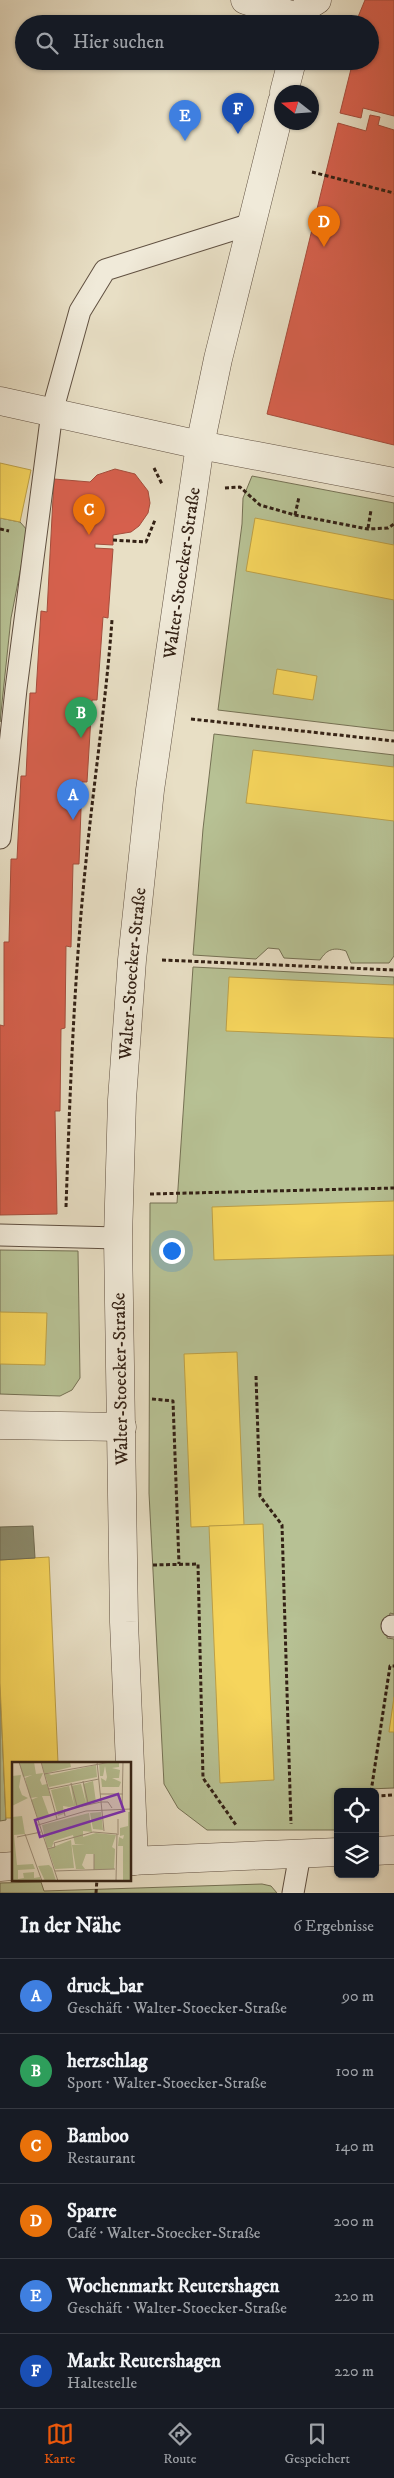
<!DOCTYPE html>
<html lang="de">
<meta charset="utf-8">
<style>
:root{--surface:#171b24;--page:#242831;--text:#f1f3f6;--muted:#9ea1a6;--line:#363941;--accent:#ea580c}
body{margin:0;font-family:"IM FELL DW Pica",serif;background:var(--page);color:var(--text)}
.controls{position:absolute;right:15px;bottom:15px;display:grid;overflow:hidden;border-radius:8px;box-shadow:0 1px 4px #0004}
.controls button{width:45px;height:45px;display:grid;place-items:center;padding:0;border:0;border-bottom:1px solid var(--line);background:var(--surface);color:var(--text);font:25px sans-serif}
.compass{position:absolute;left:274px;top:85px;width:45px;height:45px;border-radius:50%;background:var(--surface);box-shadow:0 1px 4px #0004;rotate:287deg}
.you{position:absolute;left:171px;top:1250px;width:18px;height:18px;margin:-12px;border:4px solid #fff;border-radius:50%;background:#1a73e8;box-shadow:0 0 0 8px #1a73e833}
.badge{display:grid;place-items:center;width:32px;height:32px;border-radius:50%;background:var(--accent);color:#fff;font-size:16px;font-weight:700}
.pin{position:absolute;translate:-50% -41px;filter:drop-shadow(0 1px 2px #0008)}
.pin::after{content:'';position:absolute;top:26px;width:18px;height:15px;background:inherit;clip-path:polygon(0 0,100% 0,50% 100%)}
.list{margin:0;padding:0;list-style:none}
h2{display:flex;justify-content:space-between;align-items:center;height:65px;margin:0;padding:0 20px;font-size:21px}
h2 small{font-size:16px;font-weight:400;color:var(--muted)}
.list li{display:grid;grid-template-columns:32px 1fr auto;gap:15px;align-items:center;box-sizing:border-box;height:75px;padding:0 20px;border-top:1px solid var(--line)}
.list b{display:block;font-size:19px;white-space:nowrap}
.list p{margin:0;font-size:16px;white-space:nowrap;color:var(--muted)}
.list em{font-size:16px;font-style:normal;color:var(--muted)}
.icon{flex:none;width:28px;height:28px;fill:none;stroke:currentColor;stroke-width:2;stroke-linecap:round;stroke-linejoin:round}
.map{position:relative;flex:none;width:394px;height:1893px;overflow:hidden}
.search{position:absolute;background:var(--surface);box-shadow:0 1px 4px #0004;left:15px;right:15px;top:15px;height:55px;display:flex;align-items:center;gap:12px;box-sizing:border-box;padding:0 18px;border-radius:28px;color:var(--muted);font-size:19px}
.sheet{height:515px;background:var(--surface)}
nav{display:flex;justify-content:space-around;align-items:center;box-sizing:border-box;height:70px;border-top:1px solid var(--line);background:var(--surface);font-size:14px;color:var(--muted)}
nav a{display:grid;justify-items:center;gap:2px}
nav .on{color:var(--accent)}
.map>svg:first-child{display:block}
.green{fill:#b7c194;stroke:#757154}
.homes{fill:#f6d55c;stroke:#bc9f47}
.shops{fill:#d6604d;stroke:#a54d3c}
.industry{fill:#8c8c6e;stroke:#716c53}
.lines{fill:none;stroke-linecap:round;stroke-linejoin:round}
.service-casing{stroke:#605041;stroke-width:23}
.minor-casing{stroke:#605041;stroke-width:29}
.path{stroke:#332115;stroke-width:3;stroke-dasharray:4 2.5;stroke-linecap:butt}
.service{stroke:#f0ead9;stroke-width:21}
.minor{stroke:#f0ead9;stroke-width:28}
.labels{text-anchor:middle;stroke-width:5;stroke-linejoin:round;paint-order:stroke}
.street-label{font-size:18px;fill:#332115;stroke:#f0ead9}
.inset-road{fill:none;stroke:#a0937f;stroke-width:1}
.view{fill:#7b2cbf;fill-opacity:0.15;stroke:#7b2cbf;stroke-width:2.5}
.inset-edge{fill:none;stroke:#332115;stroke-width:2.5}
</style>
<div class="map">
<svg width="394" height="1893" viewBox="0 0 394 1893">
<rect width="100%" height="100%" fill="#e8dfc5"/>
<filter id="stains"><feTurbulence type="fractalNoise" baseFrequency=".004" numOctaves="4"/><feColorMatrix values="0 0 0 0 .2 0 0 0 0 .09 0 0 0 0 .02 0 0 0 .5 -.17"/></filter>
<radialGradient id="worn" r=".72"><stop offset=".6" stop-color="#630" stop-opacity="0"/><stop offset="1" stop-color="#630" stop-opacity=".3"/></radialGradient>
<g class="green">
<path d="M252,476L394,503V731L218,710L242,524L243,498Z"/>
<path d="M0,518L20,522L28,531L11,618L0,722Z"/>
<path d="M214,734L394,755V956L389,963H351L346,951C334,947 327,949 320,960L284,958L279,949L268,948L256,959L193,955L203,829Z"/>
<path d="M193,967L394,977V1614L390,1613L387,1638L394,1639V1788L368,1789L367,1792H338V1830H207L178,1808L164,1784L149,1493L150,1203H177Z"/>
<path d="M0,1250L78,1251L80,1378L72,1390L60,1396L0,1394Z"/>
<path d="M0,1683L6,1820L0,1821Z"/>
<path d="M41,1882L44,1891L262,1884L271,1886L277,1893H0V1883Z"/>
</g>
<g class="homes">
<path d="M0,463L31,470L20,522L0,518Z"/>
<path d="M255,518L394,545V600L246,571Z"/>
<path d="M277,669L317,676L313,700L273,694Z"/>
<path d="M253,750L394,767V821L246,803Z"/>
<path d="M229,977L394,985V1038L226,1031Z"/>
<path d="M394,1201V1255L214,1260L212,1207Z"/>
<path d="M0,1312L47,1313L45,1365L0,1364Z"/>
<path d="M237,1352L244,1525L191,1527L184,1354Z"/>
<path d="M263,1524L274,1780L220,1783L209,1526Z"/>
<path d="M49,1557L58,1763H14V1818H6L0,1683V1560Z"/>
<path d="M394,1697V1732H389Z"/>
</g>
<g class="shops">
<path d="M365,0H394V116L363,108L361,118L340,113L353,61H370V24H362L364,18L358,17Z"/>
<path d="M370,115L380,117L378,125L394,130V445L267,414L338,123L366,131Z"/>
<path d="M115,469L135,474L148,491L150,503L148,513L139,526L131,532L113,535V545L95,544V548L113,549L108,618L103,617L97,700H92L87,782H82L79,864H73L71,947L66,946L65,1028L61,1029L60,1111H55L57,1214L0,1215V1025L4,1026V942H9L11,859H17L21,776H26L30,693H36L41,611L47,612L54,479L90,482L97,475Z"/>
</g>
<path class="industry" d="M33,1526L35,1558L0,1560V1527Z"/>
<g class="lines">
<g class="service-casing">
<g id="service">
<path d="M0,838L16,689L52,412L80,311L105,270L251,224"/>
<path d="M0,1235L118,1238"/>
<path d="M392,1626H394"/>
<path d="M293,1893L300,1854"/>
</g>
</g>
<g class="minor-casing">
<g id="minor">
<path d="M245,0L303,19"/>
<path d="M306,7L317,0"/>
<path d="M284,92L292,61"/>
<path d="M0,401L200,445L394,482"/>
<path d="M0,1425L122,1427"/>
<path d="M375,1851L394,1850"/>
<path d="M130,1861L338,1852"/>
<path id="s1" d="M134,1861L124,1622L118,1238L122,1100L132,960L150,790L200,445L218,359L282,102"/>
<path d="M0,1867L14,1866"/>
</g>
</g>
<g class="path">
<path d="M312,172L394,193"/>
<path d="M154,468L162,484"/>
<path d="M225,488L240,487L260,505L295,515L368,529L388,528L394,524"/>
<path d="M295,515L299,497"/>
<path d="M368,528L371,510"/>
<path d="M0,529L9,531"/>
<path d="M113,540L146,542L155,520"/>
<path d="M191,719L394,741"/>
<path d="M162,960L394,970"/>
<path d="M150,1194L394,1188"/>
<path d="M66,1207C70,1092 74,976 86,861C94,780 106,701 112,620"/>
<path d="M256,1376L260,1496L282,1525L291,1824"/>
<path d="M152,1399L173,1401L179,1564"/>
<path d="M153,1565L198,1564L203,1778L236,1825"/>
<path d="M371,1792L390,1666H394"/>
<path d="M375,1796L394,1795"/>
<path d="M96,1893L97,1879"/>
</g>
<use href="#service" class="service"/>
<use href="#minor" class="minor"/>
</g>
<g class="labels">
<g class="street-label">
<text dy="6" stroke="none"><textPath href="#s1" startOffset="1292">Walter-Stoecker-Straße</textPath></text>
<text dy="6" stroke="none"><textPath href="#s1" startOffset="888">Walter-Stoecker-Straße</textPath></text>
<text transform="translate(120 1379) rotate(-91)" y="6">Walter-Stoecker-Straße</text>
</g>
</g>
<g transform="translate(12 1762)">
<rect width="119" height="119" fill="#e8dfc5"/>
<path d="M7,0H22L24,12L31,11L28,18L30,23L35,22L38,34H30L37,53L26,57L19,38L26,35L18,36L13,16L20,13L11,15ZM29,0H58L59,5L35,11L39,13L84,3L85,15L37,25ZM107,0V5L100,6L108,8L107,16H100L109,20L107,25H90L89,16L94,19L95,15L93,4L91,14H88L87,2ZM9,13L7,25L10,33L16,36L0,44V14ZM81,19L84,40L57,45L51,44L52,52L46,54L39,28L57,24L62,43L59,24L69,22L74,41L71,22ZM89,50L91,68L81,67L78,51ZM116,50H119V119H111V84H106L107,75L111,77L112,73L108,74V66L116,64ZM77,51L80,70L71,69V75L84,71L104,73L100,85L103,87L102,107L82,108V92H74L70,103L73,107H64L60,83L73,82H63L61,73L42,79L40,85L35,86L30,63ZM10,54L13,72L2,73L5,103L21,102L23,107L6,108V117L12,116L11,111L22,110V116L28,115L29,119H0V55ZM59,78L62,106L43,107L36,87ZM37,103L40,106L44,119H33L26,104Z" fill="#b7c194"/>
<path class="inset-road" d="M7,0L46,119M29,0L45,57M85,0L92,69M32,12L99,0M71,19L76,41M59,21L65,44M37,27L87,17M88,32H111M110,46L111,0M53,54L52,48L89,40H96L100,46M26,63L74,49L119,47M13,72L30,119M106,73V57M5,75L29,70M35,87L43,85L42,81L81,70L105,72L104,119M82,92V108M43,109L103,107"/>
<path class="view" d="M106,32L112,49L28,75L23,58Z"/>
<rect width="119" height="119" class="inset-edge"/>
</g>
<rect width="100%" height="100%" filter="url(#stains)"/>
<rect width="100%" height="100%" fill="url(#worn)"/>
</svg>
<div class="controls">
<button><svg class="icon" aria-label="locate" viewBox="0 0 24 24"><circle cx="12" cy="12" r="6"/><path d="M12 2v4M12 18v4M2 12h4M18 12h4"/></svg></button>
<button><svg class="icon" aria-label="layers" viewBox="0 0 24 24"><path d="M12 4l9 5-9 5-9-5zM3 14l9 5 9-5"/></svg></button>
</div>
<svg class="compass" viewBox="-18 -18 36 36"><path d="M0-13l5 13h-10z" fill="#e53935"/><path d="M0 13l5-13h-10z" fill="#9ea1a6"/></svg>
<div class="you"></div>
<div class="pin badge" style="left:73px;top:820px;background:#3f7fe0">A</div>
<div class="pin badge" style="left:81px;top:738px;background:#2e9e5b">B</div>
<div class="pin badge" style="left:89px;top:535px;background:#e8710a">C</div>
<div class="pin badge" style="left:324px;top:247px;background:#e8710a">D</div>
<div class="pin badge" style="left:185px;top:141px;background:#3f7fe0">E</div>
<div class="pin badge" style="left:238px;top:134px;background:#1a4fb4">F</div>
<div class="search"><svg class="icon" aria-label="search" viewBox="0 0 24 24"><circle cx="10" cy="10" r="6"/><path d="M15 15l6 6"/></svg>Hier suchen</div>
</div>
<section class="sheet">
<h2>In der Nähe<small>6 Ergebnisse</small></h2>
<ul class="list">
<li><span class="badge" style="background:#3f7fe0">A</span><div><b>druck_bar</b><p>Geschäft · Walter-Stoecker-Straße</p></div><em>90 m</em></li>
<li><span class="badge" style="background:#2e9e5b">B</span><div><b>herzschlag</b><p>Sport · Walter-Stoecker-Straße</p></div><em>100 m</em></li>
<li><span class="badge" style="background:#e8710a">C</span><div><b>Bamboo</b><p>Restaurant</p></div><em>140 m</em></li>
<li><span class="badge" style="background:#e8710a">D</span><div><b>Sparre</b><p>Café · Walter-Stoecker-Straße</p></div><em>200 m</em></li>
<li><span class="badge" style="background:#3f7fe0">E</span><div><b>Wochenmarkt Reutershagen</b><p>Geschäft · Walter-Stoecker-Straße</p></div><em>220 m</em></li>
<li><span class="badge" style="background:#1a4fb4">F</span><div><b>Markt Reutershagen</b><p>Haltestelle</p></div><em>220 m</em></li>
</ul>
</section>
<nav>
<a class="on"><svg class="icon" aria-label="map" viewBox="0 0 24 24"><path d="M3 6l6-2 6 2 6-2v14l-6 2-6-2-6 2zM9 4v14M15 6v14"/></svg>Karte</a>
<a><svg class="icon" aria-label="directions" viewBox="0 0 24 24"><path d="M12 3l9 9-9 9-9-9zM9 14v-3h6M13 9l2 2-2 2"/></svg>Route</a>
<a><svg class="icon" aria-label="saved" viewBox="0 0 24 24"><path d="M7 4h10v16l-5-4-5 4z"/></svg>Gespeichert</a>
</nav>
